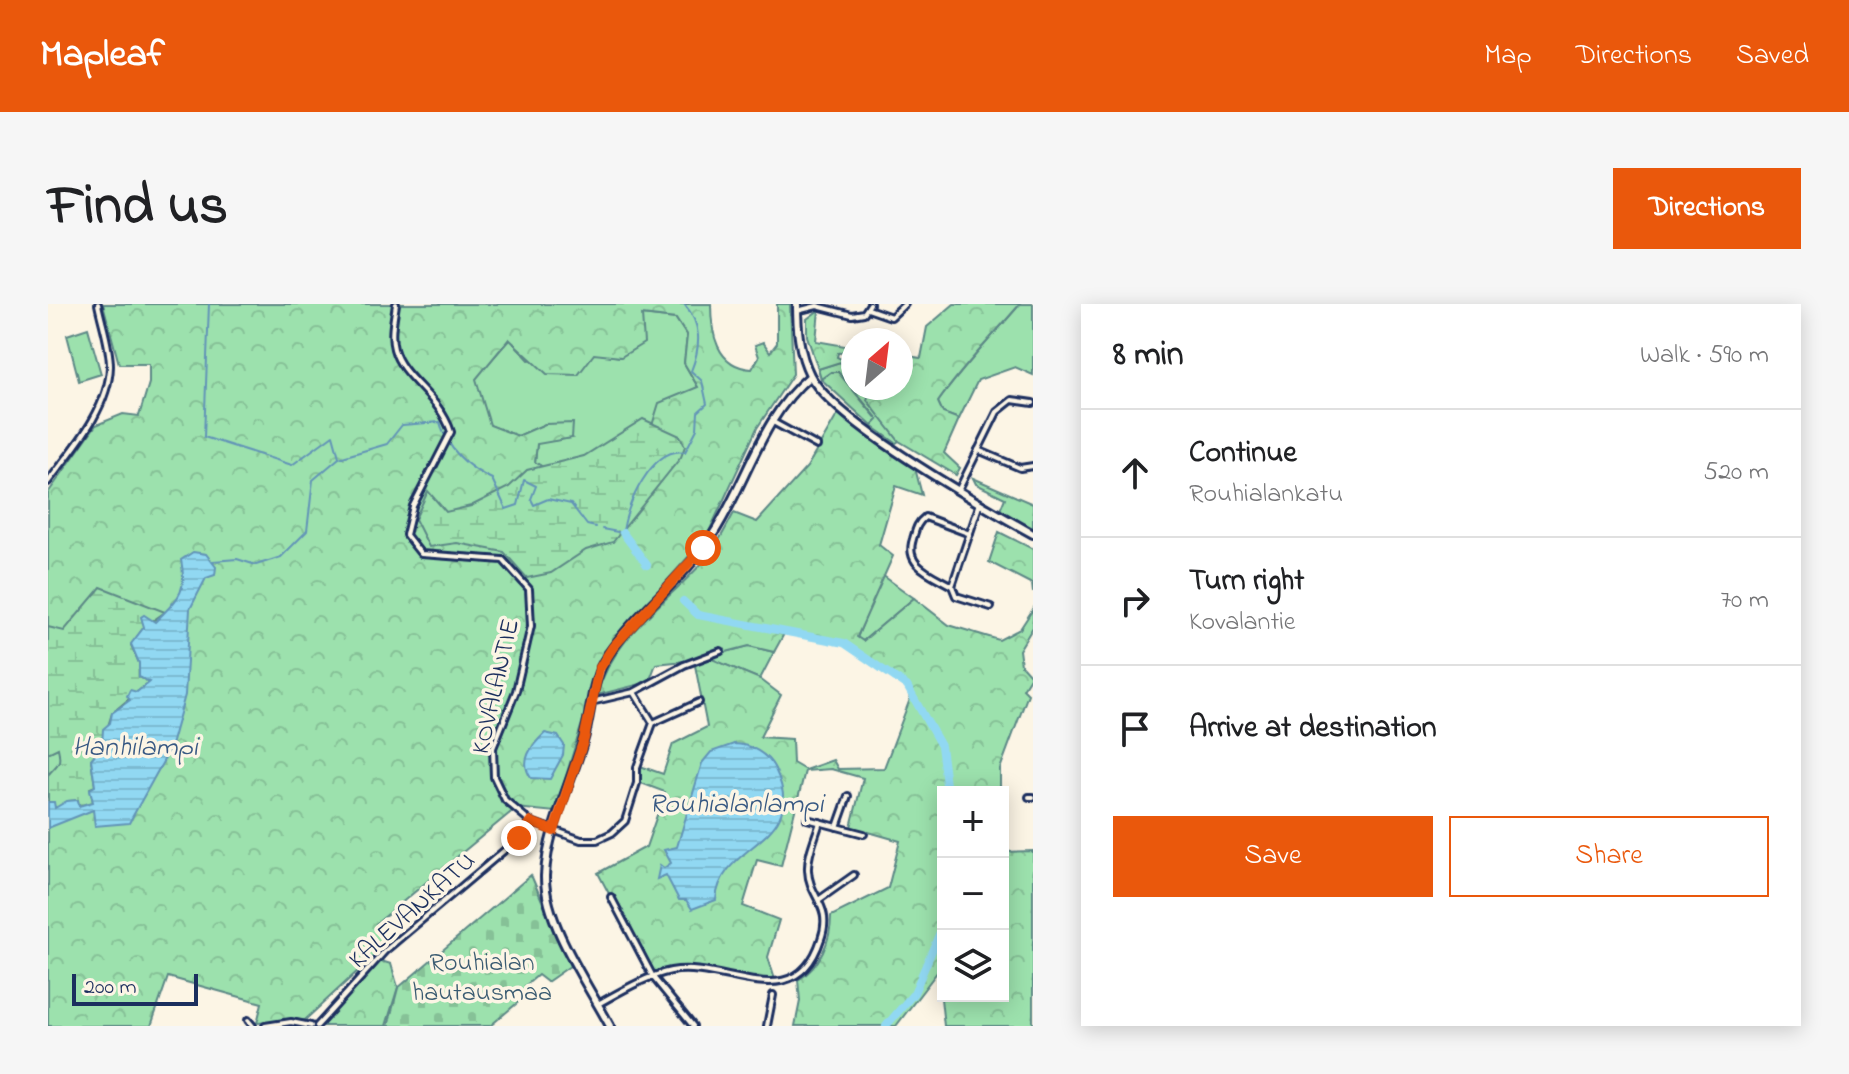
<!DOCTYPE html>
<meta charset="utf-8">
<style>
:root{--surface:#fff;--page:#f6f6f6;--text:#202124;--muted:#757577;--line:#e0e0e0;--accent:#ea580c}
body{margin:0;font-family:"Indie Flower",sans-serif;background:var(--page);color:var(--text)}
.controls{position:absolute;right:24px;bottom:24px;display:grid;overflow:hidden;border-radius:0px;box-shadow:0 4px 20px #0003}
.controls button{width:72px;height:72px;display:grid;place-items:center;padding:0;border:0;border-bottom:2px solid var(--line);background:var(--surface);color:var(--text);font:40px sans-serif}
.compass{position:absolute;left:793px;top:24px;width:72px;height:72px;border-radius:50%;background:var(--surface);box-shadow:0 4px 20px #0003;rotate:28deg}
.scale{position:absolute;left:24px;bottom:20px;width:126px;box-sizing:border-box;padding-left:8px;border:4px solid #1b2f5e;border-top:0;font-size:22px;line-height:28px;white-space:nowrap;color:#1b2f5e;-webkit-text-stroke:6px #fcf5e5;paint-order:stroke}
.stop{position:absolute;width:24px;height:24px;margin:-18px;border:6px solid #ea580c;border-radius:50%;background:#fff}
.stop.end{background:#ea580c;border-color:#fff;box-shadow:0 2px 8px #0008}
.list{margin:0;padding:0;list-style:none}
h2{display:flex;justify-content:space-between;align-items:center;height:104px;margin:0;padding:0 32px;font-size:34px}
h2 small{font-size:26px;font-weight:400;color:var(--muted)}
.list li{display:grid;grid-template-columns:52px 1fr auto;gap:24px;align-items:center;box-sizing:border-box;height:128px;padding:0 32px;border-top:2px solid var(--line)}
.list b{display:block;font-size:30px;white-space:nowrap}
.list p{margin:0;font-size:26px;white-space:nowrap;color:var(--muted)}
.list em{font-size:26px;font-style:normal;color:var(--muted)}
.actions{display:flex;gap:16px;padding:24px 32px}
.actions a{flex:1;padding:18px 0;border:2px solid var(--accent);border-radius:0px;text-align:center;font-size:28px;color:var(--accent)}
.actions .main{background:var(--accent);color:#fff}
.icon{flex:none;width:44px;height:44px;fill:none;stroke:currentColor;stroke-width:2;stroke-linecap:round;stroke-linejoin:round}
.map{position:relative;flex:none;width:985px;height:722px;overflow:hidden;border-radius:0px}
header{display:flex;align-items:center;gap:48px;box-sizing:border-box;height:112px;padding:0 40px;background:var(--accent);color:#fff}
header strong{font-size:38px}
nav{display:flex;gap:44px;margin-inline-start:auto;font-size:28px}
.intro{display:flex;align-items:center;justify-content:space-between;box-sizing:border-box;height:192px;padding:0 48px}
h1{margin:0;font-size:56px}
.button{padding:20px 36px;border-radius:0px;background:var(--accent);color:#fff;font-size:28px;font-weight:700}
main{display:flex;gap:48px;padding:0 48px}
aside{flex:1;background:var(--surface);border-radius:0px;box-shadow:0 4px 20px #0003}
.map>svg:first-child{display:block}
.green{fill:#9ce1ad;stroke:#5c8886;stroke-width:2}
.forest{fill:url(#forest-crowns);stroke:#5c8886;stroke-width:2;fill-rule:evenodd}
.wetland{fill:url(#wetland-marsh);stroke:#5c8886;stroke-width:2}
.cemetery{fill:url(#cemetery-stones);stroke:#5c8886;stroke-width:2}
.water{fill:url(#water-rules);stroke:#6294b7;stroke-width:2}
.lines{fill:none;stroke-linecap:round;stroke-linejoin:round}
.stream{stroke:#6294b7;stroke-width:2}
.river{stroke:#91d8f2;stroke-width:8}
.street-casing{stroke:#1b2f5e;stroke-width:10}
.secondary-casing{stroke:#1b2f5e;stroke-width:12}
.street{stroke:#fcf5e5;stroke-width:4}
.secondary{stroke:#fcf5e5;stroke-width:6}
.route{stroke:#ea580c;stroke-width:10}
.labels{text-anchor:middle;stroke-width:7;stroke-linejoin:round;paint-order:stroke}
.street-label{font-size:26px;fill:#1b2f5e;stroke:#fcf5e5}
.park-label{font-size:26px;fill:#3b5c72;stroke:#fcf5e5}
.water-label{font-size:28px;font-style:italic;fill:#385983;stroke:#fcf5e5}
</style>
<header>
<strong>Mapleaf</strong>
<nav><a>Map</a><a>Directions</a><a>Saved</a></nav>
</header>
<div class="intro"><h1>Find us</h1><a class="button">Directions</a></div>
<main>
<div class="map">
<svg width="985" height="722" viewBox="0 0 985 722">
<defs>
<pattern id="forest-crowns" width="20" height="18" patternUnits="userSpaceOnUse" patternTransform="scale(2)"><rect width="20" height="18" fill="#9ce1ad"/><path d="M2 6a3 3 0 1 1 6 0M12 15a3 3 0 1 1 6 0" fill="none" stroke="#86c197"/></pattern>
<pattern id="wetland-marsh" width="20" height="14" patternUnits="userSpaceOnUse" patternTransform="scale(2)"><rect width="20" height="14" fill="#9ce1ad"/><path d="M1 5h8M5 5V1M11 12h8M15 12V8" fill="none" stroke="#86c197"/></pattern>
<pattern id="cemetery-stones" width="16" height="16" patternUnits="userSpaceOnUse" patternTransform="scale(2)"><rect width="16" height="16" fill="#9ce1ad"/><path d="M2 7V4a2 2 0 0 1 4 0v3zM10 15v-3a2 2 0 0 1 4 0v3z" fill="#86c197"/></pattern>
<pattern id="water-rules" width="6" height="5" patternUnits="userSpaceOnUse" patternTransform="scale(2)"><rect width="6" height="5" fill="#91d8f2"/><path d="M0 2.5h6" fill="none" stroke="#7cbad2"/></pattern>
</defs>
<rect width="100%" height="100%" fill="#fcf5e5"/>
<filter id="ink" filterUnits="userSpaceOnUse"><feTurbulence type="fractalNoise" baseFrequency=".0125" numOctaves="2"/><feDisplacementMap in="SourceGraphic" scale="16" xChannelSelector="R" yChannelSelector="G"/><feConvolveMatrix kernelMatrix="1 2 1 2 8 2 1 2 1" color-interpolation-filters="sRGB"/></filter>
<g filter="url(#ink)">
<g class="green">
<path d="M972,0H985V71L967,63L930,76L911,115L895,109L890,98C915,63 944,33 972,0Z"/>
<path d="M593,11L628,15L639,32L636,59L650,83L634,92L602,128L500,166L487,159L489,139L524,134L497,120L470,132L441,121L427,74L462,35L481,56L546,49L572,53Z"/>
<path d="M40,24L53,70L31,77L19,31Z"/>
<path d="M792,58L805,69V84H823L820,96L851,137L848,139L824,122L830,115L790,68H783L773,75L770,65Z"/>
<path d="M834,271L866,294L815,337L809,334Z"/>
<path d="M701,342L726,348L712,375L658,353Z"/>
</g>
<g class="forest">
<path d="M55,0H663C663,28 668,63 704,65L711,53L707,41L715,38L722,48L729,39V0H742L745,70L709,124L659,232L556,347L507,508L468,504L328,620L339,640L257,716L209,719L214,699L120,673L103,722H0V189L48,121L75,110L91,112L101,79V60H71ZM594,11L628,15L639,32L636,59L650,83L611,99L602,128L500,166L487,158L489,140L524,134L525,119L497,120L470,132L442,121L428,75L461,35L499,70L530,71L546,50L573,53L596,39Z"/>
<path d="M906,0H972C944,33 915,62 890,98L895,109L911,115L896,149L912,164L908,171L851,137L819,96L823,84H853V51L873,54L879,23Z"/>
<path d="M771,6L768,37L803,43L802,48L790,49L789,53L805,61V69L792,58L770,65L759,32V15Z"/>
<path d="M783,68H790L830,116L824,122L773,75Z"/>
<path d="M791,108L867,164L874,191L848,182L831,241L845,252L809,333L815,337L866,294L901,321L951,336L972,325L985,305V323L971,346L973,361L983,372L975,385L980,390L952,465V488H895V692H955V548L985,547V722H896L890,667L848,722H747L752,697L750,676C772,663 783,637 783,612L840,584L852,537L803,523L815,474L783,465L757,467L733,562L709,556L695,602L731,616L720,653L728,679C687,673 645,661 605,673L550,569L598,543L617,488L593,479L592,462L615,470L625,440L659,423L646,356L608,360L601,378L549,391C563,335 619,298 656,257C669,243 677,225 686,209L709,218L759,163ZM737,328L796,339L859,382L862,395L836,464L790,465L785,456L757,466L745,459L744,435L712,433L733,391L712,375L659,353L701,342L726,348Z"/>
<path d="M925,174L985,200V227L952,206L957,194L928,180Z"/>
<path d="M951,228L985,245V289L984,280L941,258Z"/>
<path d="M330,656L343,660L350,683L338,722H271Z"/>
</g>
<g class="wetland">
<path d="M595,115L632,132L637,142L633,153L565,238L538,246L503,269L479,274L456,248L409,239L381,243L367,215L380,187L398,208L423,202L461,183L479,166L536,152Z"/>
<path d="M53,283L117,308L96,323L83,341L91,359V373L101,378L64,409L54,442L43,455L47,482L42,484L45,498L31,502L30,496L20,497L13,503L6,504L0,499V471C9,460 14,461 10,444L0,449V323L16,327Z"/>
</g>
<path class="cemetery" d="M483,571L522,662L499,678L490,671L477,682L481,689L442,722H340L350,684Z"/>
<g class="water">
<path d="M145,248L158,250L168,263L167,271L158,274L142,305L137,391L122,445L81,519L47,522L45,506L0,524V498H6L7,504L19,497L30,496L31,502L45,498L42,485L47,482L43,455L54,442L55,425L62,419L64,409L82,396L79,392L82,386L89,388L101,378L91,373V359L83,340L96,323L93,313L96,311L107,318C129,295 140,290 133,256Z"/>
<path d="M497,429L510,432L516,441L515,451L502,475L483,474C471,457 483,442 497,429Z"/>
<path d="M686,440C702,440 720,450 727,465C763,539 672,537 668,596L644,605L638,596H631L618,571L609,575L612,561L616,564L623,559L616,546L629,543L654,459L663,448Z"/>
</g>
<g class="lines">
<g class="stream">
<path d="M161,0L156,133L244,161L285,131L291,153"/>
<path d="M554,225L575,229C577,203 604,142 637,148L649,125L650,108L659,100L654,77L643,67C653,42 654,20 636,0"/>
<path d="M165,257L189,255L208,261L233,253L259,227L265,176L291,154L339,140L354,121L392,118C398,144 421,165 444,175L458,205L470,201L476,176L488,182L483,195L486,201L500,195L523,200L539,221L548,223"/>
</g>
<g class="river">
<path d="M575,229L599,261"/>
<path d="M635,297L650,311L796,339L859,382L893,442L899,488"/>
<path d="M838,722L866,689L895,621"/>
</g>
<g class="street-casing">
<g id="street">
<path d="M348,0C346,15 342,30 346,45C354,75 391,91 403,128L365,202L358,231L373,250L455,256L481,285L483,322L468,387L445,444L446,473L457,496L483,518L533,536H549L564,529L577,517L589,479V463L605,419L586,388"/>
<path d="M769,2L804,11L816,9L822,0"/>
<path d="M820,5L843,13L857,0"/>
<path d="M749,7L769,2"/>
<path d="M725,118L769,142"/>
<path d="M930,146L972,164L985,162"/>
<path d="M0,178C24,146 61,105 62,62C62,42 54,20 50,0"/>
<path d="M911,185L949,108L964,96L985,99"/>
<path d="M932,199L904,282L908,292L943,303"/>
<path d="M904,282C883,270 856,262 865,235C868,225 869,219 877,213L922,230"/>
<path d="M543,398L586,388L636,361L673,347"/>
<path d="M605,419L651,398"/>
<path d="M981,493H985"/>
<path d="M759,515L816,530"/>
<path d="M789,523L800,492"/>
<path d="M563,593L605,673L645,722"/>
<path d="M772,595L806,571"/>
<path d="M550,700C572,688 598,672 623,667C678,657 747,715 773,635C785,601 761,594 760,566C759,551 768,532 772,518"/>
<path d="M200,716L205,722"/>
<path d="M217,722L243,718L263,722"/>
<path d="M269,722L337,647L471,534L483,518"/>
<path d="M719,722L725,691"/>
</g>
</g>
<g class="secondary-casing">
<g id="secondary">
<path d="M749,0C749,25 751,49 762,71C786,118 935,202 985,230"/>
<path d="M562,722C540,681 496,618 497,572C499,526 522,482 535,438C544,409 542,377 560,351C589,307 635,276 664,232C698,181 713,113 762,72"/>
</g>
</g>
<use href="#street" class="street"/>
<use href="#secondary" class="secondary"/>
</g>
</g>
<g class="lines" filter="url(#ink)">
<path class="route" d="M471,534L483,518L506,527L536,435L551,365L565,343L655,244"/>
</g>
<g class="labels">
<g class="street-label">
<text transform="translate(446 382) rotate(-77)" y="9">KOVALANTIE</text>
<text transform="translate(363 605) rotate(-42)" y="9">KALEVANKATU</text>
</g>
<g class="park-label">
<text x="434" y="666">Rouhialan<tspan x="434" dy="30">hautausmaa</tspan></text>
</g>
<g class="water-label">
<text x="87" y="451">Hanhilampi</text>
<text x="688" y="508">Rouhialanlampi</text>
</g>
</g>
</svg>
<div class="controls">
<button>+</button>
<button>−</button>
<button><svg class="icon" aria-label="layers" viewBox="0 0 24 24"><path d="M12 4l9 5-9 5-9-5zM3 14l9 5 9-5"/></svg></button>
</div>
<svg class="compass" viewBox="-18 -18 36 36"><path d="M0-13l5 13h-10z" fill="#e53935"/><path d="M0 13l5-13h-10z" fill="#757577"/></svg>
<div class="scale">200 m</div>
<div class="stop" style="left:655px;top:244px"></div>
<div class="stop end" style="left:471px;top:534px"></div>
</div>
<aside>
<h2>8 min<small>Walk · 590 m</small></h2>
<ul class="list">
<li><svg class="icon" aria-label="ahead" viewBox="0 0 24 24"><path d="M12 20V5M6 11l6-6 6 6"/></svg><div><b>Continue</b><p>Rouhialankatu</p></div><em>520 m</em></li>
<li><svg class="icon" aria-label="right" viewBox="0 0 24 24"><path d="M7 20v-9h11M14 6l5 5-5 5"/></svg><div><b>Turn right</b><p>Kovalantie</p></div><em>70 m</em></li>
<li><svg class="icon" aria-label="arrive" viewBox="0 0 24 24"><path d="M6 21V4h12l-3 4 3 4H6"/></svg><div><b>Arrive at destination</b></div></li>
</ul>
<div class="actions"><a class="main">Save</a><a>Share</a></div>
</aside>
</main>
